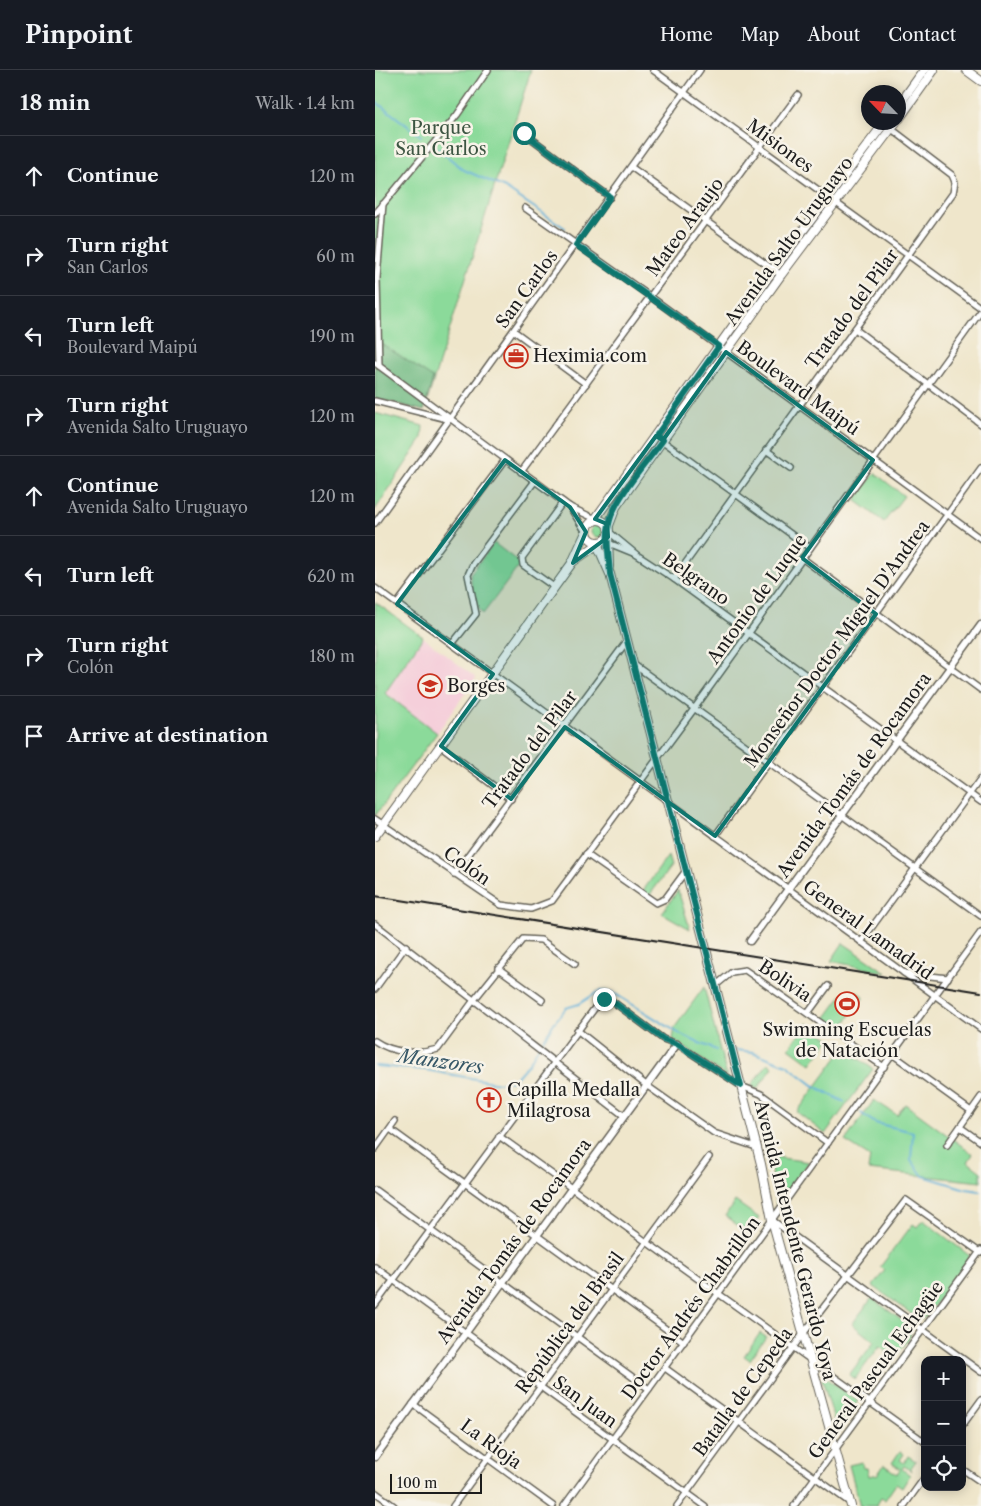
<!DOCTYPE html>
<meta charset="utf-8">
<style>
:root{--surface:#171b24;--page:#20242c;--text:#f1f3f6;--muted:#9ea1a6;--line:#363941}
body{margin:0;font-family:"Libre Caslon Text",serif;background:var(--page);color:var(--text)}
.controls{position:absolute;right:15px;bottom:15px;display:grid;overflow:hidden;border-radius:10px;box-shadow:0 2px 12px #0003}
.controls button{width:45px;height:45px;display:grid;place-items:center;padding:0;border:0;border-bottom:1px solid var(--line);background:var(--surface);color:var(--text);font:25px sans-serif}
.compass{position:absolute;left:486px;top:15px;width:45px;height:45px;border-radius:50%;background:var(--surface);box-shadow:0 2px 12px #0003;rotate:295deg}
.scale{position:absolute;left:15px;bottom:12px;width:92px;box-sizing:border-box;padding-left:5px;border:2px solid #1c1c1c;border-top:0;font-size:14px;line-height:18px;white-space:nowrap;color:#1c1c1c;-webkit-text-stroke:4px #f7f3e8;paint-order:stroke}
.stop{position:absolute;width:15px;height:15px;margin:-11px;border:4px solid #0f766e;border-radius:50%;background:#fff}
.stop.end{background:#0f766e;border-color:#fff;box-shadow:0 1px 5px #0008}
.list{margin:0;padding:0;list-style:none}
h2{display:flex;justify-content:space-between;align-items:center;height:65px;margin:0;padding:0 20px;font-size:21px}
h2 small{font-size:16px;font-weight:400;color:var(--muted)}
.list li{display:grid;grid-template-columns:32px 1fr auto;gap:15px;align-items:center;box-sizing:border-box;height:80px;padding:0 20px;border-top:1px solid var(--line)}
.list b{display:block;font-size:19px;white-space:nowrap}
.list p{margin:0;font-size:16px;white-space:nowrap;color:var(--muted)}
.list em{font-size:16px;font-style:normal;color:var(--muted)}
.icon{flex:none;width:28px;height:28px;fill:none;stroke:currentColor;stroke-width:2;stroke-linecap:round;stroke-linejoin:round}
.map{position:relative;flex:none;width:606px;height:1436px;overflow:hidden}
header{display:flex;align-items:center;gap:30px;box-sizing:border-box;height:70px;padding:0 25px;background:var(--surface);border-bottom:1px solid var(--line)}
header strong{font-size:24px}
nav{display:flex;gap:28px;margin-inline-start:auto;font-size:18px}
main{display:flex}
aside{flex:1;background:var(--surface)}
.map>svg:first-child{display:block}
.built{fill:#f5cfda}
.green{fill:#8bda9a;stroke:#547b5b}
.forest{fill:#70ba82;stroke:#466b4f}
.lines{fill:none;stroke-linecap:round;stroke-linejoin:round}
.stream{stroke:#5dafd8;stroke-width:2}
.minor-casing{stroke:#666359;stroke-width:8}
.tertiary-casing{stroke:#666359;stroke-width:9}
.secondary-casing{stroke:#666359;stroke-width:10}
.minor{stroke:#fff;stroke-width:5}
.tertiary{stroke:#fff;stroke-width:6}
.secondary{stroke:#fff;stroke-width:8}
.rail{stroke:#1c1c1c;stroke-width:2}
.route{stroke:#0f766e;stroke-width:6}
.marked{fill:#0f766e;fill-opacity:0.2;stroke:#0f766e;stroke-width:4;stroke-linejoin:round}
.labels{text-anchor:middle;stroke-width:5;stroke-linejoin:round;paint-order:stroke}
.park-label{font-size:18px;fill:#3d5542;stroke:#f7f3e8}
.street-label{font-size:18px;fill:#1c1c1c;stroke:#f7f3e8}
.poi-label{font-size:18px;fill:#1c1c1c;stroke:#f7f3e8;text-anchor:start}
.water-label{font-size:19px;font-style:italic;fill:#365767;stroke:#f7f3e8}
</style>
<header>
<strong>Pinpoint</strong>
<nav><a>Home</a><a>Map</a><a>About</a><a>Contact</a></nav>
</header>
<main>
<aside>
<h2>18 min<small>Walk · 1.4 km</small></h2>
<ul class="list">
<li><svg class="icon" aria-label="ahead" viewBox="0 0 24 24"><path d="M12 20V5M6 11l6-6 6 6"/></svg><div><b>Continue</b></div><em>120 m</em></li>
<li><svg class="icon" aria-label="right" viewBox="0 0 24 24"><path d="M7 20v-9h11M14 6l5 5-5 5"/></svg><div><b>Turn right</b><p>San Carlos</p></div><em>60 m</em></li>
<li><svg class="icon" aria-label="left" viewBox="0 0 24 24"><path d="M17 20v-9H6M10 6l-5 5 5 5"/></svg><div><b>Turn left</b><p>Boulevard Maipú</p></div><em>190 m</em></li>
<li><svg class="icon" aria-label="right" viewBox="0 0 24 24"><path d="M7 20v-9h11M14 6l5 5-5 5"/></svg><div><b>Turn right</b><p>Avenida Salto Uruguayo</p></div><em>120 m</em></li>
<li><svg class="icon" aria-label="ahead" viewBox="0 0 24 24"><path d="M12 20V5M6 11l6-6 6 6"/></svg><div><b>Continue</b><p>Avenida Salto Uruguayo</p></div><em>120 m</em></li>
<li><svg class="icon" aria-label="left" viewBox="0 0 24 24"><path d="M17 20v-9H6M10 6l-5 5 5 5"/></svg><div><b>Turn left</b></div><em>620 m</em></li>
<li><svg class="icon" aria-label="right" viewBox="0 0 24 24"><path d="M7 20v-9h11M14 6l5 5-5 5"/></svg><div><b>Turn right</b><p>Colón</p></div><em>180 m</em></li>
<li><svg class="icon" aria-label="arrive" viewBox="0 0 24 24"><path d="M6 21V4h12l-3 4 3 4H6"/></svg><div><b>Arrive at destination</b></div></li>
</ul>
</aside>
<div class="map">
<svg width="606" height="1436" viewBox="0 0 606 1436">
<rect width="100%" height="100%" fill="#f7f3e8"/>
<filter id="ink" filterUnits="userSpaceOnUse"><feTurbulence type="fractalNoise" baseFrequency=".02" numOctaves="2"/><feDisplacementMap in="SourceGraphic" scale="10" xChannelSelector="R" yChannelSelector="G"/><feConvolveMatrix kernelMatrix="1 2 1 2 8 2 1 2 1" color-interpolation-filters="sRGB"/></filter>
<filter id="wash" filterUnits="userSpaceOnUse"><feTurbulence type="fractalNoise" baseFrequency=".0096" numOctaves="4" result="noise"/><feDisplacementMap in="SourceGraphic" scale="20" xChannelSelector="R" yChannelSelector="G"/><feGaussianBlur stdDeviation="1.12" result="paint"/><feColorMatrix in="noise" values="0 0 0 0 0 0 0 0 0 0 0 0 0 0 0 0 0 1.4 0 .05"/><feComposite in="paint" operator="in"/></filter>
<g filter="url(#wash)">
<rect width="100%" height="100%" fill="#efe6cb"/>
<path class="built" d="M48,567L101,608L62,663L10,623Z"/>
<g class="green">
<path d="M0,0H156L49,341L0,328Z"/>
<path d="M0,343L48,356L47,369L0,440Z"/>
<path d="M500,403L529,426L509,452L480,430Z"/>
<circle cx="223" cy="461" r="7"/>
<path d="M119,473L141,490L144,496L108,544C98,534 97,517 95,504Z"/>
<path d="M0,532L48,567L10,623L62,663L0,746Z"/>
<path d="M293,786L296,796L274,826L267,822Z"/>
<path d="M303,820L315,859L287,843Z"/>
<path d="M468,873L512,903L456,891Z"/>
<path d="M329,917L352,1007L298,969L300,957Z"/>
<path d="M481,921L489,927L465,960L449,950L468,924Z"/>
<path d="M432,953L455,969L436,994L414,978Z"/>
<path d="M469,978L498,999L450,1064L422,1042Z"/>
<path d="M393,993L398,997L382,1019L376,1016Z"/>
<path d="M499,1030L522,1045L530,1034L598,1084L593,1092L606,1102V1112L493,1100L495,1087L470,1071Z"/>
<path d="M394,1086L434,1092L401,1135Z"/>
<path d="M360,1131L384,1148L373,1163L350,1146Z"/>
<path d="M548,1150L595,1186L553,1245L545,1250L498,1216L510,1200L505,1197L538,1154L542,1157Z"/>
<path d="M497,1228L537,1258L534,1269L520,1287L505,1276L480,1309L474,1305L499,1272L477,1254Z"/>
<path d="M385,1263L391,1267L375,1290L369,1286Z"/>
<path d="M449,1307L483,1331L462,1360L447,1309Z"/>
<path d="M525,1381L529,1384L525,1390L529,1393L533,1386L541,1391L536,1398L537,1401L529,1396L527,1399L535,1405L527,1418L521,1414L510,1430L506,1428L501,1436H485L474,1395L487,1392L488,1398H492L494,1406L503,1404L509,1395L522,1404L525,1399L517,1393Z"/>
</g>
<path class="forest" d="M0,222L4,272L58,308L49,341L0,328Z"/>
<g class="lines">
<g class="stream">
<path d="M0,31L46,66"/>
<path d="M63,79L89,100L130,118L190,158"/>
<path d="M361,980L378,982L412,995L438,1015L469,1032"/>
<path d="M0,996L50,1000L124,1013L139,1010L153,994L179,953L191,938L204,934L224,921L237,922L310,967L341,980"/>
<path d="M486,1043L500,1053L538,1062L536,1090L548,1106L591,1119L606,1121"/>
</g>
</g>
</g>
<g filter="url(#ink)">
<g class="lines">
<g class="minor-casing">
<g id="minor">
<path d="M278,0L606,238"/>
<path d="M149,63L235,127"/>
<path d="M256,97L406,205"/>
<path d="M150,138L276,227L606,469"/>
<path d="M0,144L82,45L113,0"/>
<path d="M480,259L606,354"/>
<path d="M139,261L211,314"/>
<path d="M0,293L195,437L225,451"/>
<path d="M4,296L2,208L8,134"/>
<path d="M0,331L72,349"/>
<path d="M285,369L435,478"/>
<path d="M391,380L416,398"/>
<path d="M146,402L423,25"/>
<path d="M195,437L212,464"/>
<path d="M0,453L325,0"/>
<path d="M233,461L262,485L299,509L606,732"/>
<path d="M231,472L258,483"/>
<path d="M427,488L606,620"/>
<path d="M299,509L578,123L580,112L577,105L514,57"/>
<path d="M179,517L148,495L147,488L188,432"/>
<path d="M0,518L606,959"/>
<path d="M22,534L130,390"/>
<path d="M77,574L101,544L93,505L98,494L160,411"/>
<path d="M258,594L606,846"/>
<path d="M66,676L136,729"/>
<path d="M0,749L126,835L156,839L177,831L319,639L606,241"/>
<path d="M340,766L606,398"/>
<path d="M211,784L281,833L290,829L310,802"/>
<path d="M79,804L252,571"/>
<path d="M0,854L248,1045"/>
<path d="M486,872L606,708"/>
<path d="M123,898L167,930"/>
<path d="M529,903L573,908"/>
<path d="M340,916L357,902L370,900L509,997"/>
<path d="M0,919L31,876"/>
<path d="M433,943L453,916"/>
<path d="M202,960L271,1015L339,1063L381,1077"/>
<path d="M0,971C17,983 43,985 63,979L99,930L148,869L166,870L200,894"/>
<path d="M517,984L596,1041"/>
<path d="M585,1057L606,1072"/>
<path d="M15,1059L309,1272"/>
<path d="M124,1066L550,1372"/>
<path d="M572,1075L606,1027"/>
<path d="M0,1079L20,1051"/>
<path d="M0,1120L274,1319"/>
<path d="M397,1150L606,1302"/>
<path d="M0,1197L330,1436"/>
<path d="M0,1235L222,935L229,929L237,931L288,969L302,974L366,1016L386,1024L453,1073"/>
<path d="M290,1298L474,1432"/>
<path d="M38,1334L178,1436"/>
<path d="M587,1356L606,1330"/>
<path d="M587,1399L606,1412"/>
<path d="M0,1422L19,1436"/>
<path d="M78,1436L334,1087"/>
<path d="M189,1436L606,862"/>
<path d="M302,1436L428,1264L531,1130L606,1183"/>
<path d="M419,1436L606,1180"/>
<path d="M529,1436L550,1407"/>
</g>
</g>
<g class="tertiary-casing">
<g id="tertiary">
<path d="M375,871L606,555"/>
<path d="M0,1387L302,974"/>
</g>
</g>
<g class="secondary-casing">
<g id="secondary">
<path d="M591,0L606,11"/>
<path d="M524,35L549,0"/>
<path d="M524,49L559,0"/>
<circle cx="223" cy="461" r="11"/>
<path d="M218,452L398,200L510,52"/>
<path d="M233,458L241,437L288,370L406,205L521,52"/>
<path d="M233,465L234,497"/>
<path d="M221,472L235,504L386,1094L397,1150L476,1436"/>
<path d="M199,491L226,472"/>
<path d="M0,766L197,493L213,458"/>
</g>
</g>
<use href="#minor" class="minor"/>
<use href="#tertiary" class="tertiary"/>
<use href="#secondary" class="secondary"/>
<path class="rail" d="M0,826L606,922"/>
</g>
</g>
<g class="lines" filter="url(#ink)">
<path class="route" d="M149,63L235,127L201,175L344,276L281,366L288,370C273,391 241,427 235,450C230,467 234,487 235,504L366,1016L302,974L288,969L237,931L229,929"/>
</g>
<path class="marked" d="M351,282L498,390L427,488L501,544L340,766L190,657L136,729L66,676L118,604L22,534L130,390L195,437L211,462L198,493L233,467L232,454L220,449L281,366L288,370Z"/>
<defs>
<g id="office-ring" transform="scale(1.25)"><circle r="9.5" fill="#f7f3e8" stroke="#c8321e" stroke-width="1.5"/><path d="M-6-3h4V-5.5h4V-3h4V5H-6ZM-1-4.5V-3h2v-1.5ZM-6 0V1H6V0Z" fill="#c8321e"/></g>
<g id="school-ring" transform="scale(1.25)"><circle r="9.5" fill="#f7f3e8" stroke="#c8321e" stroke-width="1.5"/><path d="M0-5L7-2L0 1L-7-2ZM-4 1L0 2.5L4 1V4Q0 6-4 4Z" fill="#c8321e"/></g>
<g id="stadium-ring" transform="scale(1.25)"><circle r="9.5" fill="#f7f3e8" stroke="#c8321e" stroke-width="1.5"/><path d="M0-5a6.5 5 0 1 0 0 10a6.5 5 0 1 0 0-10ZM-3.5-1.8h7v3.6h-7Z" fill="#c8321e"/></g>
<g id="church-ring" transform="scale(1.25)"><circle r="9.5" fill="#f7f3e8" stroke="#c8321e" stroke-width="1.5"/><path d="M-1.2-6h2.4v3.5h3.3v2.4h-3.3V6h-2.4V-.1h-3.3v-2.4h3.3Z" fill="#c8321e"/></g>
</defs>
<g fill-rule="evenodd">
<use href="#office-ring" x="141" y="286"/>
<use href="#school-ring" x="55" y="616"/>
<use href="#stadium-ring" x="472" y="934"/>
<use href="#church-ring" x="114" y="1030"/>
</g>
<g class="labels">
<g class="park-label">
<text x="66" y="64">Parque<tspan x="66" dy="21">San Carlos</tspan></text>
</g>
<g class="street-label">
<text transform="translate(405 76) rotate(36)" y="6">Misiones</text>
<text transform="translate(310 157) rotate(-54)" y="6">Mateo Araujo</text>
<text transform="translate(414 171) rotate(-54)" y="6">Avenida Salto Uruguayo</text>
<text transform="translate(152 219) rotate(-54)" y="6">San Carlos</text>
<text transform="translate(477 239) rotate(-54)" y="6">Tratado del Pilar</text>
<text transform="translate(423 318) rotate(36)" y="6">Boulevard Maipú</text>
<text transform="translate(321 509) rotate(35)" y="6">Belgrano</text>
<text transform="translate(382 529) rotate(-54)" y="6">Antonio de Luque</text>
<text transform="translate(462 574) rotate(-54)" y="6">Monseñor Doctor Miguel D'Andrea</text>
<text transform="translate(155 680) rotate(-53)" y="6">Tratado del Pilar</text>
<text transform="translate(479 705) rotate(-54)" y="6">Avenida Tomás de Rocamora</text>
<text transform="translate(92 796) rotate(35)" y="6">Colón</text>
<text transform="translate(493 860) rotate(36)" y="6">General Lamadrid</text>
<text transform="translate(410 911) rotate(34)" y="6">Bolivia</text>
<text transform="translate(420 1170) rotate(76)" y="6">Avenida Intendente Gerardo Yoya</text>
<text transform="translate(139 1171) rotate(-54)" y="6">Avenida Tomás de Rocamora</text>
<text transform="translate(316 1238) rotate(-54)" y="6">Doctor Andrés Chabrillón</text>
<text transform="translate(195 1253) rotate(-54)" y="6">República del Brasil</text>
<text transform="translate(501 1300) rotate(-54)" y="6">General Pascual Echagüe</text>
<text transform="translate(368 1322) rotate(-54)" y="6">Batalla de Cepeda</text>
<text transform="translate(210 1332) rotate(36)" y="6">San Juan</text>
<text transform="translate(116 1374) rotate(36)" y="6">La Rioja</text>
</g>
<g class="poi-label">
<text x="158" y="292">Heximia.com</text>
<text x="72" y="622">Borges</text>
<text x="472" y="966" text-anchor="middle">Swimming Escuelas<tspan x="472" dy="21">de Natación</tspan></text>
<text x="132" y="1026">Capilla Medalla<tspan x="132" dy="21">Milagrosa</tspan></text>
</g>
<g class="water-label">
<text transform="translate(66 991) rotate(8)" y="7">Manzores</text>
</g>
</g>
</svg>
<div class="controls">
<button>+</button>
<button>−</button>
<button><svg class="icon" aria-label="locate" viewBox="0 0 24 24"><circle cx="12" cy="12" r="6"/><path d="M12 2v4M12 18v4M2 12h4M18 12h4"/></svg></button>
</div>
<svg class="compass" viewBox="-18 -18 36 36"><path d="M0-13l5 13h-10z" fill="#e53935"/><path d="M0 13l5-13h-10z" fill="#9ea1a6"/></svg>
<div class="scale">100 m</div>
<div class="stop" style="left:149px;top:63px"></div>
<div class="stop end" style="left:229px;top:929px"></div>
</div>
</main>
